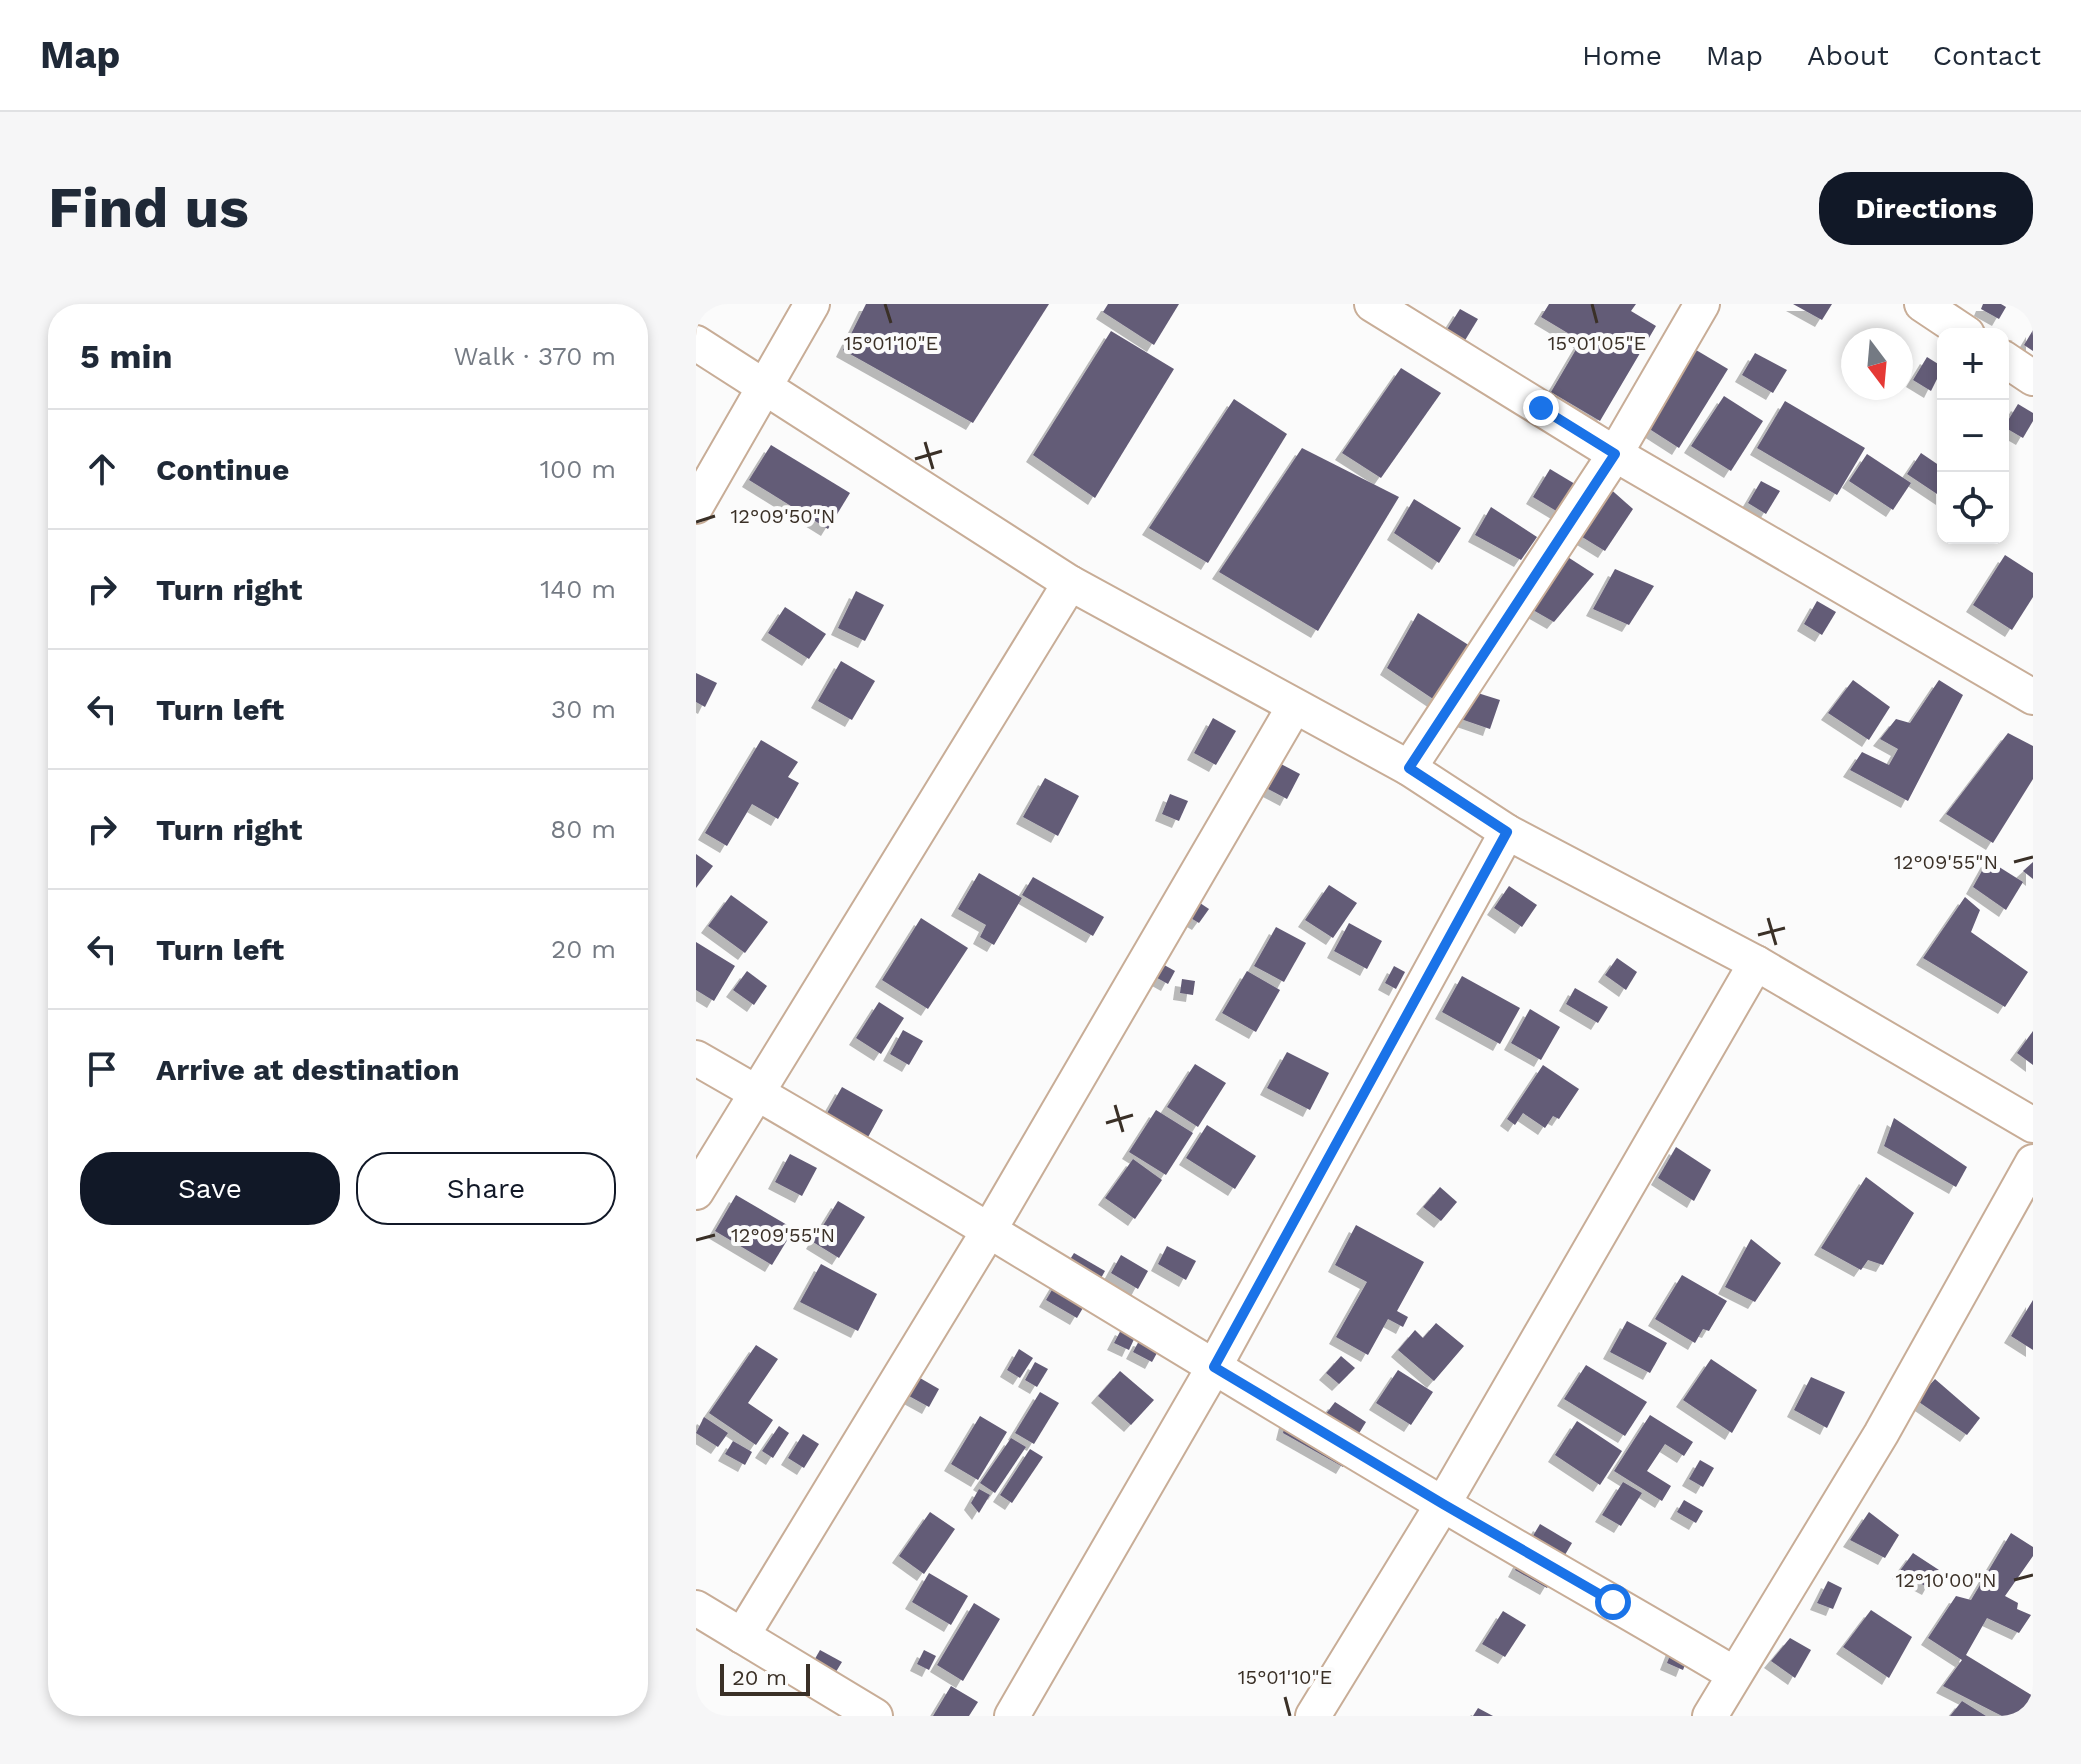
<!DOCTYPE html>
<meta charset="utf-8">
<style>
:root{--surface:#fff;--page:#f6f6f7;--text:#1f2937;--muted:#747a83;--line:#e0e1e3;--accent:#111827}
body{margin:0;font-family:"Work Sans",sans-serif;background:var(--page);color:var(--text)}
.controls{position:absolute;right:24px;top:24px;display:grid;overflow:hidden;border-radius:16px;box-shadow:0 4px 12px #0003}
.controls button{width:72px;height:72px;display:grid;place-items:center;padding:0;border:0;border-bottom:2px solid var(--line);background:var(--surface);color:var(--text);font:40px sans-serif}
.compass{position:absolute;left:1145px;top:24px;width:72px;height:72px;border-radius:50%;background:var(--surface);box-shadow:0 4px 12px #0003;rotate:164deg}
.scale{position:absolute;left:24px;bottom:20px;width:90px;box-sizing:border-box;padding-left:8px;border:4px solid #3a3027;border-top:0;font-size:22px;line-height:28px;white-space:nowrap;color:#3a3027;-webkit-text-stroke:6px #fbfbfb;paint-order:stroke}
.stop{position:absolute;width:24px;height:24px;margin:-18px;border:6px solid #1a73e8;border-radius:50%;background:#fff}
.stop.end{background:#1a73e8;border-color:#fff;box-shadow:0 2px 8px #0008}
.list{margin:0;padding:0;list-style:none}
h2{display:flex;justify-content:space-between;align-items:center;height:104px;margin:0;padding:0 32px;font-size:34px}
h2 small{font-size:26px;font-weight:400;color:var(--muted)}
.list li{display:grid;grid-template-columns:52px 1fr auto;gap:24px;align-items:center;box-sizing:border-box;height:120px;padding:0 32px;border-top:2px solid var(--line)}
.list b{display:block;font-size:30px;white-space:nowrap}
.list em{font-size:26px;font-style:normal;color:var(--muted)}
.actions{display:flex;gap:16px;padding:24px 32px}
.actions a{flex:1;padding:18px 0;border:2px solid var(--accent);border-radius:32px;text-align:center;font-size:28px;color:var(--accent)}
.actions .main{background:var(--accent);color:#fff}
.icon{flex:none;width:44px;height:44px;fill:none;stroke:currentColor;stroke-width:2;stroke-linecap:round;stroke-linejoin:round}
.map{position:relative;flex:none;width:1337px;height:1412px;overflow:hidden;border-radius:32px}
header{display:flex;align-items:center;gap:48px;box-sizing:border-box;height:112px;padding:0 40px;background:var(--surface);border-bottom:2px solid var(--line)}
header strong{font-size:38px}
nav{display:flex;gap:44px;margin-inline-start:auto;font-size:28px}
.intro{display:flex;align-items:center;justify-content:space-between;box-sizing:border-box;height:192px;padding:0 48px}
h1{margin:0;font-size:56px}
.button{padding:20px 36px;border-radius:32px;background:var(--accent);color:#fff;font-size:28px;font-weight:700}
main{display:flex;gap:48px;padding:0 48px}
aside{flex:1;background:var(--surface);border-radius:32px;box-shadow:0 4px 12px #0003}
.map>svg:first-child{display:block}
.building{fill:#645c77;filter:url(#shadow)}
.lines{fill:none;stroke-linecap:round;stroke-linejoin:round}
.minor-casing{stroke:#c8ad97;stroke-width:38}
.minor{stroke:#fff;stroke-width:34}
.route{stroke:#1a73e8;stroke-width:10}
.ticks{fill:none;stroke:#3a3027;stroke-width:3}
.ticks-label{font-size:20px;text-anchor:middle;fill:#3a3027;stroke:#fbfbfb;stroke-width:8;stroke-linejoin:round;paint-order:stroke}
</style>
<header>
<strong>Map</strong>
<nav><a>Home</a><a>Map</a><a>About</a><a>Contact</a></nav>
</header>
<div class="intro"><h1>Find us</h1><a class="button">Directions</a></div>
<main>
<aside>
<h2>5 min<small>Walk · 370 m</small></h2>
<ul class="list">
<li><svg class="icon" aria-label="ahead" viewBox="0 0 24 24"><path d="M12 20V5M6 11l6-6 6 6"/></svg><div><b>Continue</b></div><em>100 m</em></li>
<li><svg class="icon" aria-label="right" viewBox="0 0 24 24"><path d="M7 20v-9h11M14 6l5 5-5 5"/></svg><div><b>Turn right</b></div><em>140 m</em></li>
<li><svg class="icon" aria-label="left" viewBox="0 0 24 24"><path d="M17 20v-9H6M10 6l-5 5 5 5"/></svg><div><b>Turn left</b></div><em>30 m</em></li>
<li><svg class="icon" aria-label="right" viewBox="0 0 24 24"><path d="M7 20v-9h11M14 6l5 5-5 5"/></svg><div><b>Turn right</b></div><em>80 m</em></li>
<li><svg class="icon" aria-label="left" viewBox="0 0 24 24"><path d="M17 20v-9H6M10 6l-5 5 5 5"/></svg><div><b>Turn left</b></div><em>20 m</em></li>
<li><svg class="icon" aria-label="arrive" viewBox="0 0 24 24"><path d="M6 21V4h12l-3 4 3 4H6"/></svg><div><b>Arrive at destination</b></div></li>
</ul>
<div class="actions"><a class="main">Save</a><a>Share</a></div>
</aside>
<div class="map">
<svg width="1337" height="1412" viewBox="0 0 1337 1412">
<defs>
<filter id="shadow"><feDropShadow dx="-7" dy="7" stdDeviation="0" flood-color="#0004"/></filter>
</defs>
<rect width="100%" height="100%" fill="#fbfbfb"/>
<g class="building">
<path d="M170,0H353L277,119L147,46Z"/>
<path d="M412,0H483L458,41L407,8Z"/>
<path d="M853,0H940L935,7L960,22L904,117L855,88L885,37L845,13Z"/>
<path d="M1097,0H1136L1126,16Z"/>
<path d="M1287,0H1305L1310,3L1303,15L1285,5Z"/>
<path d="M764,5L782,15L768,38L750,27Z"/>
<path d="M1337,26V47L1328,41Z"/>
<path d="M415,27L478,65L399,194L337,151Z"/>
<path d="M990,40L1032,65L983,144L941,117Z"/>
<path d="M1059,49L1091,66L1077,89L1046,71Z"/>
<path d="M1231,53L1247,63L1235,87L1217,76Z"/>
<path d="M705,64L745,89L685,174L646,149Z"/>
<path d="M1028,92L1067,117L1035,167L995,142Z"/>
<path d="M538,95L591,130L512,259L453,224Z"/>
<path d="M1089,97L1169,144L1141,191L1061,144Z"/>
<path d="M1322,100L1337,109V117L1327,134L1308,123Z"/>
<path d="M75,141L154,189L132,225L53,176Z"/>
<path d="M606,144L703,193L622,327L523,268Z"/>
<path d="M1225,149L1247,164V194L1211,170Z"/>
<path d="M1171,150L1215,179L1197,206L1153,177Z"/>
<path d="M854,165L879,180L862,208L837,193Z"/>
<path d="M1065,177L1084,187L1070,210L1052,199Z"/>
<path d="M911,182L937,205L909,247L878,228Z"/>
<path d="M718,195L765,224L743,259L698,229Z"/>
<path d="M795,203L841,233L825,256L779,231Z"/>
<path d="M864,248L898,270L858,318L830,302Z"/>
<path d="M1309,251L1337,269V293L1316,326L1277,301Z"/>
<path d="M919,265L958,282L933,321L897,305Z"/>
<path d="M160,287L188,301L169,337L142,324Z"/>
<path d="M1121,297L1140,308L1126,331L1108,320Z"/>
<path d="M89,303L130,330L113,355L72,329Z"/>
<path d="M722,309L782,347L746,401L691,364Z"/>
<path d="M145,357L179,377L156,416L122,397Z"/>
<path d="M0,369L21,379L9,403L0,398Z"/>
<path d="M1157,376L1194,403L1173,436L1132,409Z"/>
<path d="M1243,376L1267,391L1212,497L1154,466L1166,448L1193,461L1202,445L1184,435L1200,415L1214,419Z"/>
<path d="M769,385L804,396L794,425L759,413Z"/>
<path d="M517,414L540,427L520,461L498,449Z"/>
<path d="M1312,429L1337,442V475L1297,539L1250,510Z"/>
<path d="M65,436L102,458L92,473L103,479L82,515L56,500L31,542L9,529Z"/>
<path d="M585,460L604,470L591,495L572,485Z"/>
<path d="M349,474L383,492L362,532L327,513Z"/>
<path d="M474,490L492,497L483,517L466,510Z"/>
<path d="M0,550L17,562L0,584Z"/>
<path d="M1292,556L1327,578L1310,606L1277,583Z"/>
<path d="M1337,558V575L1327,567Z"/>
<path d="M283,569L326,594L298,641L284,633L290,621L262,605Z"/>
<path d="M337,573L408,613L397,632L326,591Z"/>
<path d="M633,581L661,599L637,634L609,616Z"/>
<path d="M813,582L841,601L826,623L798,604Z"/>
<path d="M35,591L72,618L49,649L12,622Z"/>
<path d="M1269,593L1284,606L1275,628L1332,668L1309,703L1227,654Z"/>
<path d="M498,595L513,605L503,619L488,610Z"/>
<path d="M225,614L272,644L232,705L186,676Z"/>
<path d="M653,619L686,637L671,665L638,647Z"/>
<path d="M580,623L610,639L588,678L558,662Z"/>
<path d="M0,638L39,662L18,697L0,686Z"/>
<path d="M921,654L941,668L930,686L909,671Z"/>
<path d="M461,657L479,667L472,680L454,670Z"/>
<path d="M698,662L709,668L700,685L689,679Z"/>
<path d="M51,667L71,682L58,701L37,686Z"/>
<path d="M551,667L584,686L560,728L526,709Z"/>
<path d="M766,672L824,704L804,740L746,708Z"/>
<path d="M486,675L499,677L497,691L484,689Z"/>
<path d="M879,684L912,703L902,719L870,700Z"/>
<path d="M183,698L208,714L185,750L160,734Z"/>
<path d="M834,705L864,723L845,756L815,739Z"/>
<path d="M207,726L227,737L213,761L194,750Z"/>
<path d="M1337,727V761L1321,749Z"/>
<path d="M591,748L633,769L614,806L571,784Z"/>
<path d="M499,760L530,779L502,823L471,803Z"/>
<path d="M847,761L883,785L863,815L857,812L849,824L827,809L819,821L811,815Z"/>
<path d="M146,783L187,806L161,853L119,830Z"/>
<path d="M460,806L497,829L470,871L433,848Z"/>
<path d="M1198,814L1271,863L1260,883L1188,842Z"/>
<path d="M511,821L560,852L539,885L490,854Z"/>
<path d="M980,843L1015,866L998,897L962,874Z"/>
<path d="M94,850L121,864L106,892L79,878Z"/>
<path d="M437,855L466,876L439,915L409,894Z"/>
<path d="M1170,873L1218,909L1187,961L1172,956L1165,966L1125,944Z"/>
<path d="M744,883L761,898L745,917L727,903Z"/>
<path d="M40,891L98,925L76,961L19,927Z"/>
<path d="M142,897L169,913L143,954L117,938Z"/>
<path d="M660,921L728,958L701,1007L712,1013L707,1023L692,1015L672,1051L640,1033L671,978L639,961Z"/>
<path d="M1055,935L1085,959L1059,998L1029,983Z"/>
<path d="M471,942L500,957L490,976L462,960Z"/>
<path d="M378,949L409,967L400,983L368,965Z"/>
<path d="M425,951L452,967L442,985L415,969Z"/>
<path d="M125,960L181,990L162,1027L104,998Z"/>
<path d="M986,971L1031,997L1013,1027L1007,1025L999,1039L959,1015Z"/>
<path d="M363,974L394,992L381,1014L350,996Z"/>
<path d="M1337,996V1046L1315,1032Z"/>
<path d="M931,1017L971,1039L954,1069L914,1048Z"/>
<path d="M740,1019L768,1042L738,1077L702,1046L719,1026L727,1034Z"/>
<path d="M426,1024L440,1031L433,1046L418,1039Z"/>
<path d="M444,1035L466,1040L456,1058L437,1048Z"/>
<path d="M60,1041L82,1055L52,1099L77,1116L60,1141L13,1109Z"/>
<path d="M323,1045L337,1054L324,1074L311,1066Z"/>
<path d="M645,1052L659,1064L643,1080L630,1069Z"/>
<path d="M1015,1055L1061,1086L1036,1129L987,1096Z"/>
<path d="M339,1058L352,1065L341,1083L329,1076Z"/>
<path d="M890,1061L951,1098L929,1132L868,1095Z"/>
<path d="M702,1066L737,1088L715,1121L680,1099Z"/>
<path d="M424,1067L458,1096L435,1121L402,1092Z"/>
<path d="M1115,1073L1149,1088L1131,1124L1098,1106Z"/>
<path d="M224,1074L243,1085L233,1103L213,1092Z"/>
<path d="M1239,1075L1284,1114L1271,1131L1220,1096Z"/>
<path d="M344,1088L363,1099L338,1140L319,1129Z"/>
<path d="M639,1098L670,1118L657,1139L623,1119Z"/>
<path d="M954,1111L997,1138L988,1152L969,1140L951,1167L975,1182L966,1197L918,1167Z"/>
<path d="M284,1112L311,1128L282,1176L255,1160Z"/>
<path d="M8,1113L32,1129L22,1143L0,1129Z"/>
<path d="M591,1113L655,1150L647,1163L587,1129Z"/>
<path d="M881,1117L926,1147L904,1181L859,1151Z"/>
<path d="M83,1122L93,1129L77,1154L66,1147Z"/>
<path d="M107,1130L123,1140L108,1164L92,1154Z"/>
<path d="M315,1134L330,1143L299,1189L284,1179Z"/>
<path d="M37,1137L56,1148L49,1161L29,1150Z"/>
<path d="M334,1145L347,1153L316,1199L304,1191Z"/>
<path d="M1004,1156L1018,1164L1007,1183L993,1175Z"/>
<path d="M927,1178L946,1189L925,1222L906,1211Z"/>
<path d="M283,1185L294,1191L283,1209L275,1199Z"/>
<path d="M988,1196L1007,1207L1000,1219L981,1208Z"/>
<path d="M234,1208L259,1225L228,1270L203,1252Z"/>
<path d="M1173,1208L1203,1231L1189,1254L1154,1236Z"/>
<path d="M844,1220L876,1239L863,1261L831,1242Z"/>
<path d="M1315,1229L1337,1243V1252L1309,1292L1322,1299L1321,1305L1335,1311L1323,1329L1291,1314L1270,1351L1337,1392V1412H1306L1247,1382L1266,1356L1232,1334L1260,1292L1275,1296Z"/>
<path d="M1217,1249L1243,1266L1233,1284L1203,1268Z"/>
<path d="M827,1251L860,1269L851,1284L819,1266Z"/>
<path d="M233,1269L272,1292L255,1321L216,1298Z"/>
<path d="M1132,1277L1146,1284L1137,1305L1121,1299Z"/>
<path d="M278,1299L304,1315L267,1377L241,1361Z"/>
<path d="M1175,1306L1216,1333L1193,1374L1147,1343Z"/>
<path d="M807,1307L830,1321L809,1353L786,1340Z"/>
<path d="M1094,1334L1115,1346L1099,1374L1075,1357Z"/>
<path d="M978,1341L994,1348L987,1366L971,1359Z"/>
<path d="M124,1346L146,1358L133,1379L112,1367Z"/>
<path d="M228,1346L240,1352L233,1366L221,1360Z"/>
<path d="M255,1382L282,1398L273,1412H237Z"/>
<path d="M1266,1397L1290,1412H1254Z"/>
<path d="M782,1404L797,1412H777Z"/>
</g>
<g class="lines">
<g class="minor-casing">
<g id="minor">
<path d="M676,0L919,150L1337,393"/>
<path d="M1226,0L1271,30"/>
<path d="M0,39L374,279L713,464L811,528L1060,659L1337,821"/>
<path d="M1307,54L1337,74"/>
<path d="M0,202L116,0"/>
<path d="M713,464L919,150L1006,0"/>
<path d="M0,754C251,897 496,1052 745,1199C842,1257 941,1312 1038,1370"/>
<path d="M0,888L374,279"/>
<path d="M0,1304L179,1412"/>
<path d="M46,1332L292,928L598,403"/>
<path d="M316,1412L518,1063L811,528"/>
<path d="M617,1412L747,1200L1060,659"/>
<path d="M1014,1412L1185,1130L1337,858"/>
</g>
</g>
<use href="#minor" class="minor"/>
</g>
<g class="lines">
<path class="route" d="M845,104L919,150L713,464L811,528L518,1063L747,1200L917,1298"/>
</g>
<path class="ticks" d="M189,0L195,19M896,0L901,19M229,138L237,165M219,155L246,147M0,218L19,212M1318,558L1337,553M1072,614L1080,641M1062,631L1089,624M419,801L427,828M410,819L437,811M0,936L19,931M1318,1276L1337,1271M589,1393L594,1412"/>
<g class="ticks-label">
<text x="195" y="46">15°01'10"E</text>
<text x="901" y="46">15°01'05"E</text>
<text x="87" y="219">12°09'50"N</text>
<text x="1250" y="565">12°09'55"N</text>
<text x="87" y="938">12°09'55"N</text>
<text x="1250" y="1283">12°10'00"N</text>
<text x="589" y="1380">15°01'10"E</text>
</g>
</svg>
<div class="controls">
<button>+</button>
<button>−</button>
<button><svg class="icon" aria-label="locate" viewBox="0 0 24 24"><circle cx="12" cy="12" r="6"/><path d="M12 2v4M12 18v4M2 12h4M18 12h4"/></svg></button>
</div>
<svg class="compass" viewBox="-18 -18 36 36"><path d="M0-13l5 13h-10z" fill="#e53935"/><path d="M0 13l5-13h-10z" fill="#747a83"/></svg>
<div class="scale">20 m</div>
<div class="stop" style="left:917px;top:1298px"></div>
<div class="stop end" style="left:845px;top:104px"></div>
</div>
</main>
